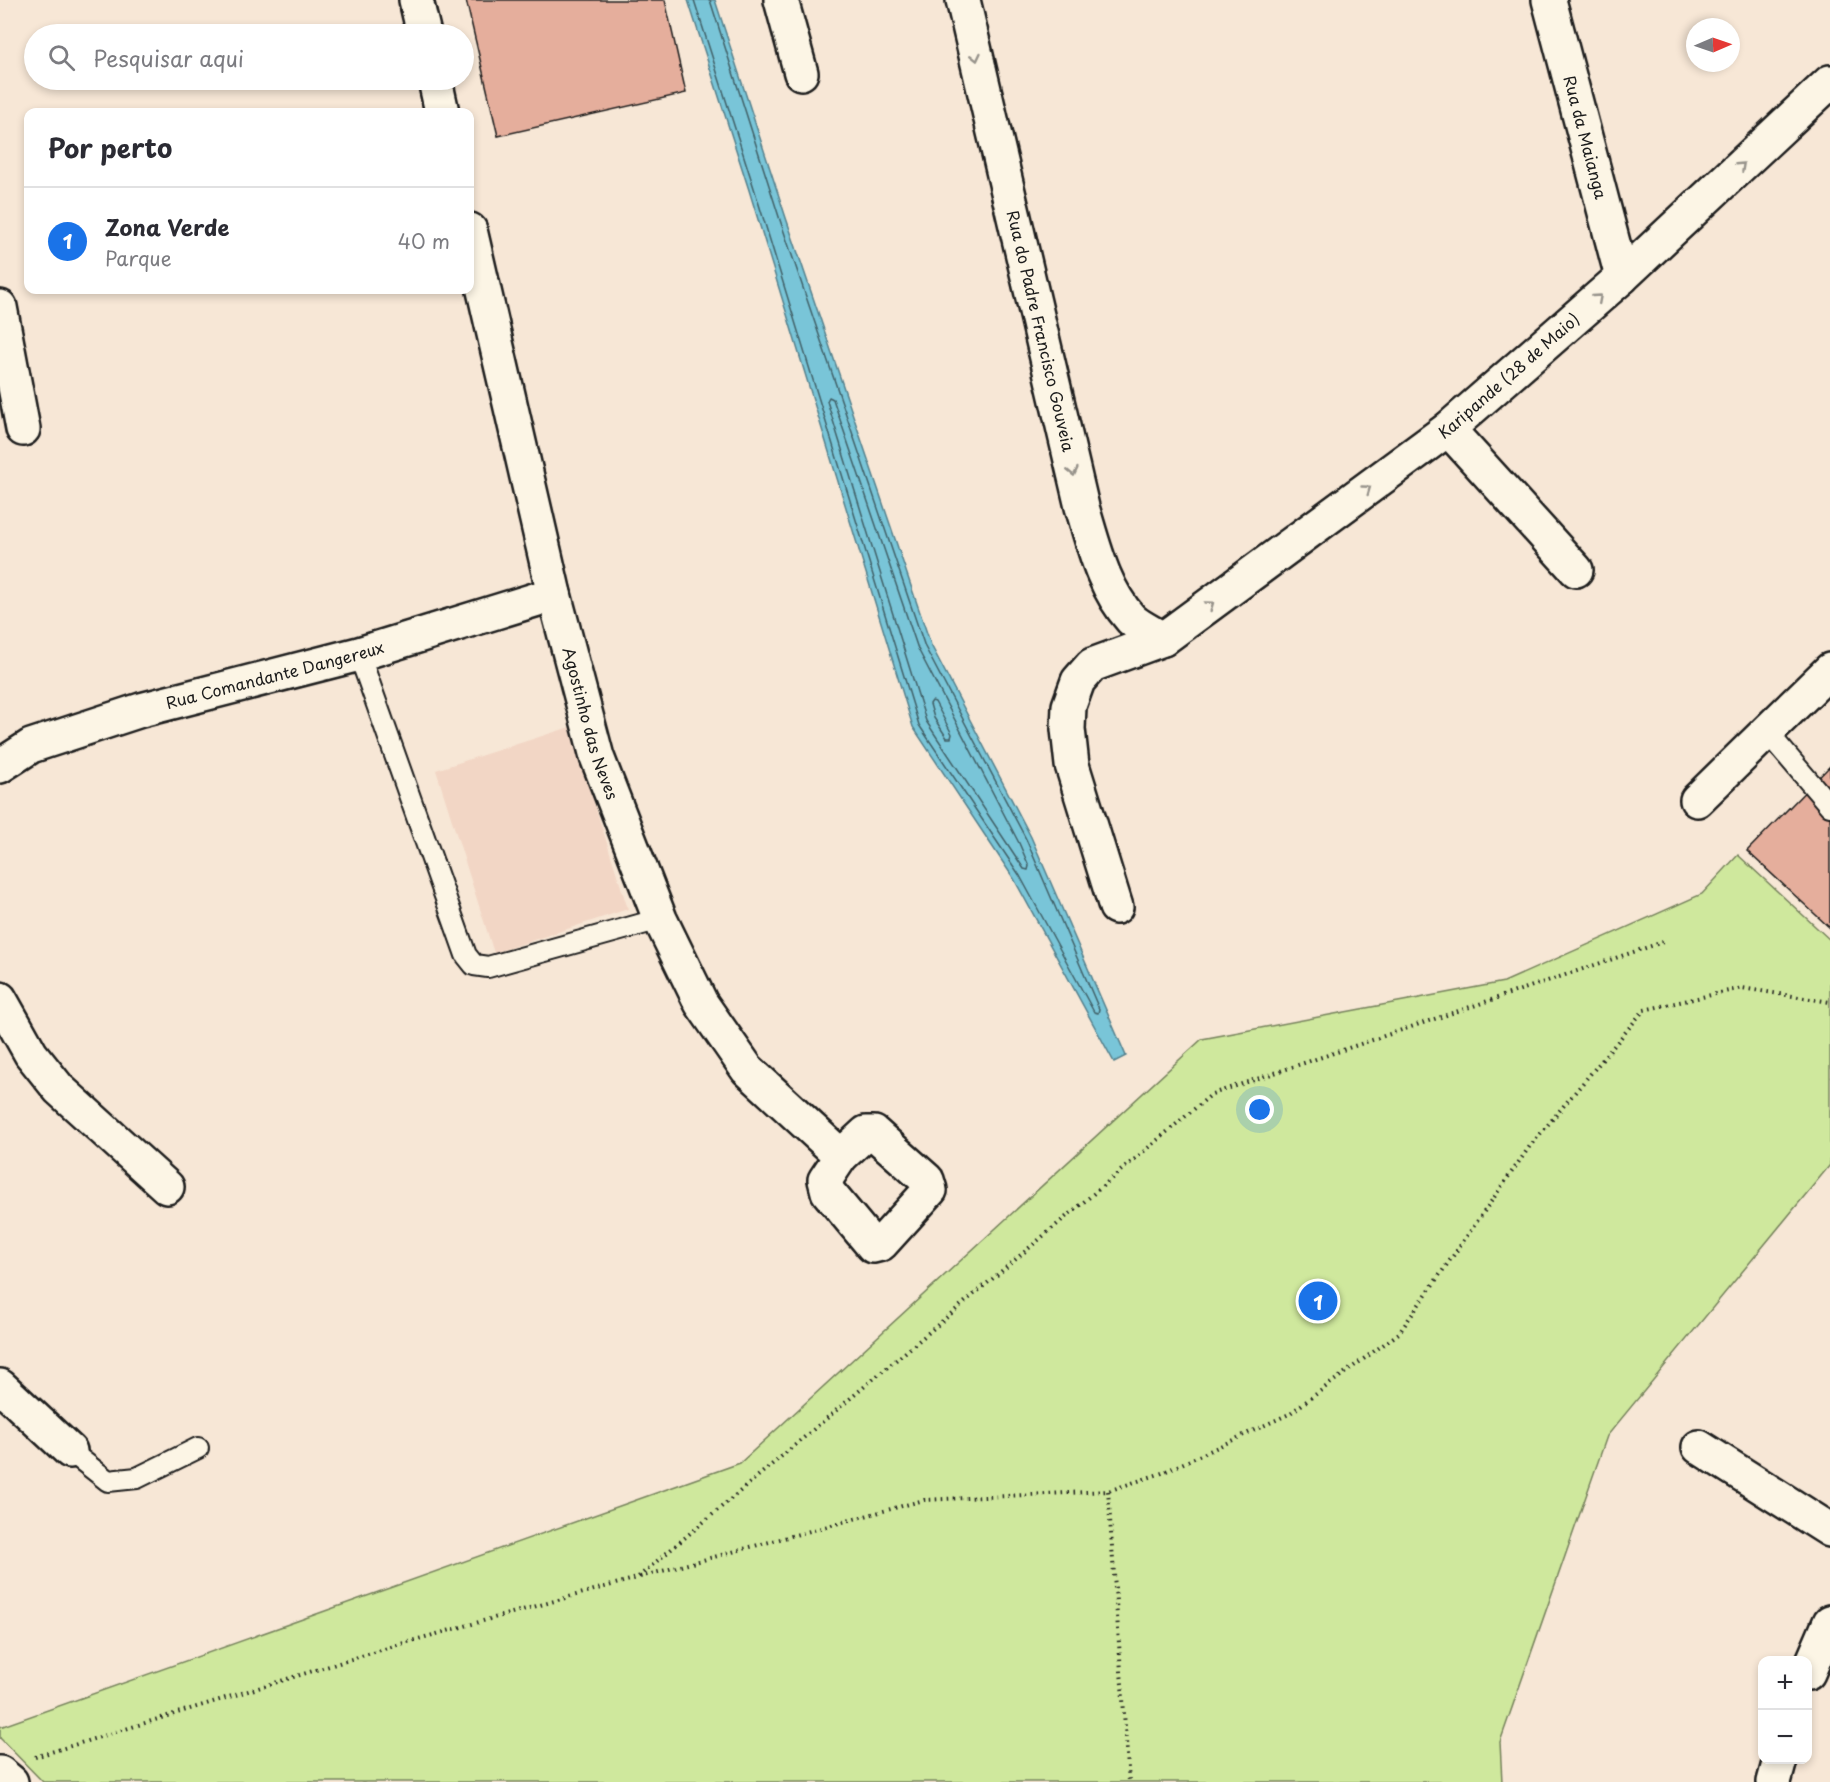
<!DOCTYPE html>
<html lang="pt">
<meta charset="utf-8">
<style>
:root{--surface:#fff;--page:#f2f2f3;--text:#2b2b33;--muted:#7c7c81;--line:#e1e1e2;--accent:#1a73e8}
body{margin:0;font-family:"Playpen Sans",sans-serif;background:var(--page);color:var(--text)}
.controls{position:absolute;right:18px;bottom:18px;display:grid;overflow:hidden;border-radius:12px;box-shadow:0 3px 9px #0003}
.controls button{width:54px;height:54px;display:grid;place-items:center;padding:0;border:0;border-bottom:2px solid var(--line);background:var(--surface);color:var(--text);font:30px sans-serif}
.compass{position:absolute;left:1686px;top:18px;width:54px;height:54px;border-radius:50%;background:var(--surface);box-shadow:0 3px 9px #0003;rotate:88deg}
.you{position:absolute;left:1260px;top:1110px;width:21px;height:21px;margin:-15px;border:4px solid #fff;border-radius:50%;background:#1a73e8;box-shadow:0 0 0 9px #1a73e833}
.badge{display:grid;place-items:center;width:39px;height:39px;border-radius:50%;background:var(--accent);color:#fff;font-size:20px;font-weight:700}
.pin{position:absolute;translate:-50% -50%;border:3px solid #fff;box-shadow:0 2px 6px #0006}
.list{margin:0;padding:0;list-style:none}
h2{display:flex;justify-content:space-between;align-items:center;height:78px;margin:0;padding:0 24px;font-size:26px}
h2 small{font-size:20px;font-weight:400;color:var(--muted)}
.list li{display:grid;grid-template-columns:39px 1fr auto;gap:18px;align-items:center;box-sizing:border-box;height:108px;padding:0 24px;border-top:2px solid var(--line)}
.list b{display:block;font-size:22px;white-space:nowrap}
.list p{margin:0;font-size:20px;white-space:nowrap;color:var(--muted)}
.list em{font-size:20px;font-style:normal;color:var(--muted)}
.icon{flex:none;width:33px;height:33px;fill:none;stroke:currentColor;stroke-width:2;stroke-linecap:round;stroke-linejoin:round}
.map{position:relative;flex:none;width:1830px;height:1782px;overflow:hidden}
.search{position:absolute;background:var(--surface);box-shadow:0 3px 9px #0003;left:24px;top:24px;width:450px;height:66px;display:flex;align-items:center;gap:15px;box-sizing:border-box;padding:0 21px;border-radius:33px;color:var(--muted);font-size:22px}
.panel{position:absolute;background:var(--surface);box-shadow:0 3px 9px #0003;left:24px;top:108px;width:450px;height:186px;border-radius:12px}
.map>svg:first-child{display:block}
.built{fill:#f2d6c5}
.green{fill:#cfe89d;stroke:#76825c;stroke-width:1.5}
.water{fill:#79c5d8;stroke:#54818d;stroke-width:1.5}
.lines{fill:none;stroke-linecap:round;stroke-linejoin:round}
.shore{stroke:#416067;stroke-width:1.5}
.building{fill:#e5ae9c;stroke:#1c1c1c;stroke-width:1.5}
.service-casing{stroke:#1c1c1c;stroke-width:24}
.minor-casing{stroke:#1c1c1c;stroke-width:38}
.path{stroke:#1c1c1c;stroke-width:4;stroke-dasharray:1.5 4.5;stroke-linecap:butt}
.service{stroke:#fcf5e5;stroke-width:20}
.minor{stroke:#fcf5e5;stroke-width:33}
.oneway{stroke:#97938b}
.labels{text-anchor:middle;stroke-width:6;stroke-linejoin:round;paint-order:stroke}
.street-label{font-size:16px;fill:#1c1c1c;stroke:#fcf5e5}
</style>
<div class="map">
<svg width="1830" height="1782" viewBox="0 0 1830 1782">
<rect width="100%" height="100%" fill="#f7e7d6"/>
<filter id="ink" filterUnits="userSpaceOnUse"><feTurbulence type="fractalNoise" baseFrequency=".0167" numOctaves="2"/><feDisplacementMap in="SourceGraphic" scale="12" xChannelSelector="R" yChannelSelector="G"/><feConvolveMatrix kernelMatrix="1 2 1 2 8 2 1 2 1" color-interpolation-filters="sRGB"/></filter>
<g filter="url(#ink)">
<path class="built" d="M570,727L628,909L494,953L436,770Z"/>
<path class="green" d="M1738,855L1830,940V1165L1607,1436L1500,1742L1502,1782H43L0,1738V1727L740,1463L1202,1039L1504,982L1702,894Z"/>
<path class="water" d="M688,0H715L786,218L931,645L1031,837L1126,1056L1114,1062L1014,879L913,727L749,190Z"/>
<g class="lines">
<g class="shore">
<path d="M694,0L754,188L919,725L1020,876L1094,1012L1098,1013L1099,1009L1026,839L925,647L780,220L710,0"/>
<path d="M829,397L833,399L918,649L1019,843L1029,866L1028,870L1024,869L926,721L827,401Z"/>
<path d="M932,701L935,702L952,734L951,738H947L934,718L930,704Z"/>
</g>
</g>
<g class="building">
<path d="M466,0H665L686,93L498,136Z"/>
<path d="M1830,766V928L1747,851Z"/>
</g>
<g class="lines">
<g class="service-casing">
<g id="service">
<path d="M359,654L466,955L474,965L488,967L660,919"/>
<path d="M1767,732L1830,806"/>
<path d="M70,1451L108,1481L137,1478L198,1448"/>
</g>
</g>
<g class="minor-casing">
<g id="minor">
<path d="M416,0L424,34"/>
<path d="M781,0L801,73"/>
<path id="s1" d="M963,0L1082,507C1094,546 1103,588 1131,619C1139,627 1153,633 1163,639"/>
<path id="s2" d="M1549,0L1622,277"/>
<path d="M435,80L442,112"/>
<path id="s3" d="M470,230L554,594L597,757L660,919L701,1003L747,1069L841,1156"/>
<path d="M0,307L23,429"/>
<path d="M1448,429L1576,570"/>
<path id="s4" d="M0,766L31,746L141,710L359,654L554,594"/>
<path d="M1697,800L1830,670"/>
<path id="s5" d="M1116,907L1072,765L1068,729L1069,706L1078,681L1092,665L1163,639L1448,429L1622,277L1830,82"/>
<path d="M0,999L31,1054L59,1089L167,1187"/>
<path d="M866,1133H874L927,1180L930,1190L881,1244L873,1246L828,1192L825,1180L841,1156Z"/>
<path d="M0,1386L70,1451"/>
<path d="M1699,1447L1830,1530"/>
<path d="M1808,1673L1830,1622"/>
<path d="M0,1773L11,1782"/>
<path d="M1774,1782L1780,1760"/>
</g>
</g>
<g class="path">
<path d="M1108,1491L1129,1782"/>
<path d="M640,1577L924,1500L1108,1491L1162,1473L1289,1414L1399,1333L1530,1146L1644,1010L1742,988L1830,1002"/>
<path d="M35,1757L397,1645L637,1578L1212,1094L1663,942"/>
</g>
<use href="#service" class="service"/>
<use href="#minor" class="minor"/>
</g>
<defs><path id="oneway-chevron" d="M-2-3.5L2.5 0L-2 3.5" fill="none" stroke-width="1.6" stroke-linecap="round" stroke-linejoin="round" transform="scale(1.5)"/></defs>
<g class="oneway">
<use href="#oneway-chevron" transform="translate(976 57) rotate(77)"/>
<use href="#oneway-chevron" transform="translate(1741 166) rotate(-43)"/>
<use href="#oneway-chevron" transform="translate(1598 298) rotate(-41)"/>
<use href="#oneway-chevron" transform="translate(1073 472) rotate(77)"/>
<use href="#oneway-chevron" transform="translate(1367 489) rotate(-36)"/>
<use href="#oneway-chevron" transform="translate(1210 605) rotate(-36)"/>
</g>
</g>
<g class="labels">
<g class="street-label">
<text dy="6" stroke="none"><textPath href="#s2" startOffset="142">Rua da Maianga</textPath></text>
<text dy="6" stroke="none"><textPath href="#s1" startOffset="340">Rua do Padre Francisco Gouveia</textPath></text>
<text dy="6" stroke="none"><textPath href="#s5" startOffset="766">Karipande (28 de Maio)</textPath></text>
<text dy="6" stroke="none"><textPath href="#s4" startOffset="291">Rua Comandante Dangereux</textPath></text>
<text dy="6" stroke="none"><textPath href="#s3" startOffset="508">Agostinho das Neves</textPath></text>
</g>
</g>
</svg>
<div class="controls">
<button>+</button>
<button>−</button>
</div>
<svg class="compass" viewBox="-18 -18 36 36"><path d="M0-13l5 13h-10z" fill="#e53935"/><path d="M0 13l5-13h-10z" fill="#7c7c81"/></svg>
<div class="you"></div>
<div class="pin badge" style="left:1318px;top:1301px">1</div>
<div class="search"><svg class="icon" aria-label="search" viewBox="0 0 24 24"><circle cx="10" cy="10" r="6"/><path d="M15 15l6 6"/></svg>Pesquisar aqui</div>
<section class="panel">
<h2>Por perto<small></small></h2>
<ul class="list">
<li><span class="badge">1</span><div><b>Zona Verde</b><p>Parque</p></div><em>40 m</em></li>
</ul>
</section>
</div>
